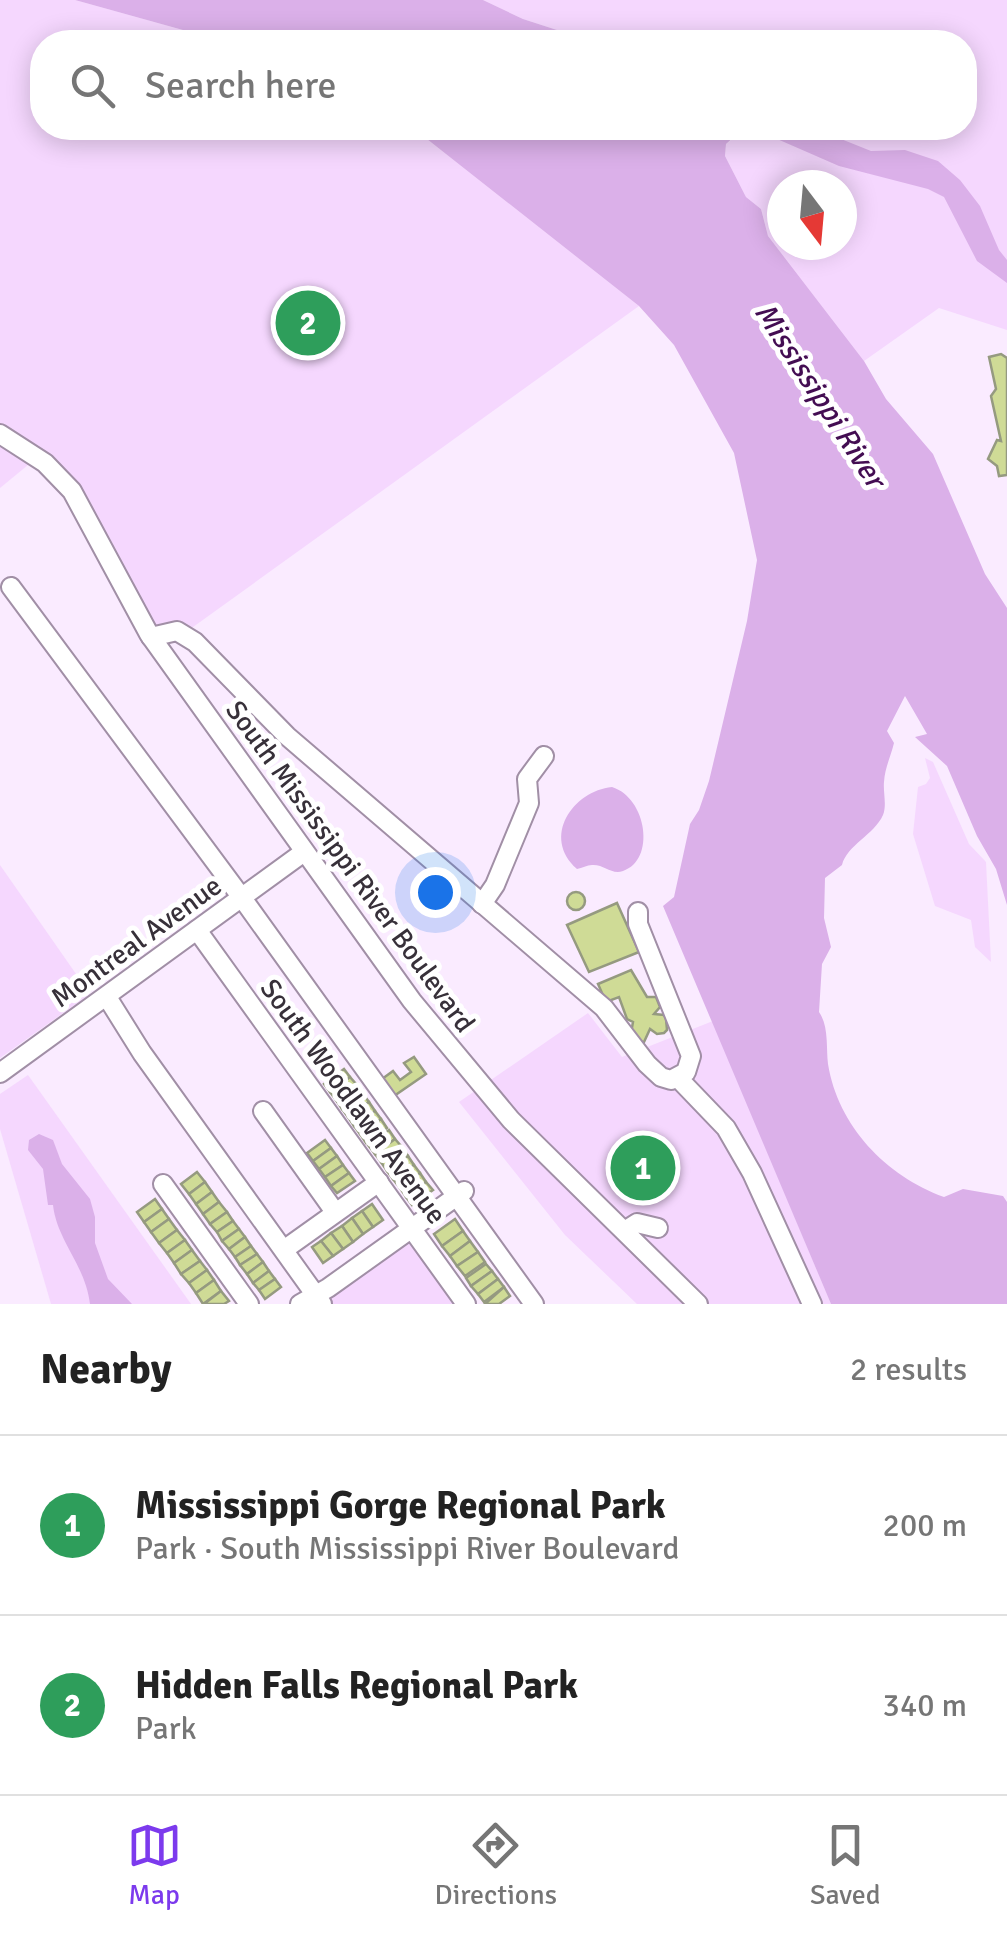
<!DOCTYPE html>
<meta charset="utf-8">
<style>
:root{--surface:#fff;--page:#f2f2f2;--text:#222;--muted:#767676;--line:#e0e0e0;--accent:#7c3aed}
body{margin:0;font-family:Signika,sans-serif;background:var(--page);color:var(--text)}
.compass{position:absolute;left:767px;top:170px;width:90px;height:90px;border-radius:50%;background:var(--surface);box-shadow:0 5px 25px #0003;rotate:164deg}
.you{position:absolute;left:435px;top:892px;width:35px;height:35px;margin:-25px;border:8px solid #fff;border-radius:50%;background:#1a73e8;box-shadow:0 0 0 15px #1a73e833}
.badge{display:grid;place-items:center;width:65px;height:65px;border-radius:50%;background:var(--accent);color:#fff;font-size:32px;font-weight:700}
.pin{position:absolute;translate:-50% -50%;border:5px solid #fff;box-shadow:0 2px 10px #0006}
.list{margin:0;padding:0;list-style:none}
h2{display:flex;justify-content:space-between;align-items:center;height:130px;margin:0;padding:0 40px;font-size:42px}
h2 small{font-size:32px;font-weight:400;color:var(--muted)}
.list li{display:grid;grid-template-columns:65px 1fr auto;gap:30px;align-items:center;box-sizing:border-box;height:180px;padding:0 40px;border-top:2px solid var(--line)}
.list b{display:block;font-size:38px;white-space:nowrap}
.list p{margin:0;font-size:32px;white-space:nowrap;color:var(--muted)}
.list em{font-size:32px;font-style:normal;color:var(--muted)}
.icon{flex:none;width:55px;height:55px;fill:none;stroke:currentColor;stroke-width:2;stroke-linecap:round;stroke-linejoin:round}
.map{position:relative;flex:none;width:1007px;height:1304px;overflow:hidden}
.search{position:absolute;background:var(--surface);box-shadow:0 5px 25px #0003;left:30px;right:30px;top:30px;height:110px;display:flex;align-items:center;gap:25px;box-sizing:border-box;padding:0 35px;border-radius:40px;color:var(--muted);font-size:38px}
.sheet{height:490px;background:var(--surface)}
nav{display:flex;justify-content:space-around;align-items:center;box-sizing:border-box;height:140px;border-top:2px solid var(--line);background:var(--surface);font-size:28px;color:var(--muted)}
nav a{display:grid;justify-items:center;gap:5px}
nav .on{color:var(--accent)}
.map>svg:first-child{display:block}
.green{fill:#f5d7fe;fill-rule:evenodd}
.water{fill:#dbb0e9}
.building{fill:#cfdb96;stroke:#959a80;stroke-width:2.5}
.lines{fill:none;stroke-linecap:round;stroke-linejoin:round}
.minor-casing{stroke:#a18fa6;stroke-width:22}
.minor{stroke:#fff;stroke-width:18}
.labels{text-anchor:middle;stroke-width:10;stroke-linejoin:round;paint-order:stroke}
.street-label{font-size:28px;fill:#373039;stroke:#fff}
.water-label{font-size:30px;font-style:italic;fill:#430d52;stroke:#fff}
</style>
<div class="map">
<svg width="1007" height="1304" viewBox="0 0 1007 1304">
<rect width="100%" height="100%" fill="#faebff"/>
<g class="green">
<path d="M0,0H75L226,42H42V128H413L639,306L168,645C113,559 98,475 0,425Z"/>
<path d="M483,0H1007V330L939,308L864,361L768,236L761,209L746,197L725,156L726,144L747,128H964V42H594L523,19ZM782,185H842V245H782Z"/>
<path d="M0,440L34,460L0,488Z"/>
<path d="M925,758L933,762L969,844L986,862L991,962L975,947L971,920L935,906L913,834L918,787L926,784L930,778Z"/>
<path d="M0,865L90,994L0,1058Z"/>
<path d="M588,1013L622,1057L713,1021L831,1304H637L565,1235L459,1102Z"/>
<path d="M28,1075L191,1304H51L0,1129V1094Z"/>
<path d="M411,1239L460,1304H331V1295Z"/>
</g>
<g class="water">
<path d="M75,0H483L523,19L594,42H226Z"/>
<path d="M413,128H801L831,135L871,151L905,150L938,161L960,180L980,206L999,250L1007,260V283L977,261L944,197L928,189L839,166L768,135L735,136L726,144L725,156L746,197L761,209L768,236L864,361L886,399L933,454L985,574L1007,608V905L996,869L977,836L947,766L915,737L927,734L905,696L887,731L894,743C891,756 885,767 884,782C883,792 887,805 883,815C874,835 847,845 842,865L825,878L824,918L831,947L822,964L819,1012C829,1026 826,1048 828,1064C838,1126 886,1176 944,1197L963,1189L1003,1196L1007,1202V1304H831L663,906L674,897L690,824L699,810L709,781L747,621L757,560L734,453L674,345L639,306Z"/>
<path d="M612,787C647,798 656,860 623,871C611,875 604,864 592,865C587,865 582,868 577,869C541,837 573,791 612,787Z"/>
<path d="M39,1134L53,1140L62,1164L90,1199L95,1217V1243L108,1279L132,1304H90C85,1264 57,1241 53,1205H48L43,1169L28,1150L29,1140Z"/>
</g>
<g class="building">
<path d="M1001,354L1007,358V475L999,476L997,466L988,459L997,440L1001,441L991,396L996,389L989,357Z"/>
<circle cx="576" cy="901" r="9"/>
<path d="M617,903L639,952L589,972L567,925Z"/>
<path d="M631,970L647,997H656L660,1007L654,1014L664,1015L666,1019L667,1030L664,1033L657,1034L650,1029L644,1042H639L631,1033L633,1022L627,1019L619,997L606,1002L598,984Z"/>
<path d="M414,1057L426,1074L394,1096L382,1079L393,1071L400,1080L411,1072L404,1063Z"/>
<path d="M344,1069L350,1077L330,1092L324,1084Z"/>
<path d="M350,1077L357,1085L336,1100L330,1092Z"/>
<path d="M357,1085L363,1094L342,1109L336,1100Z"/>
<path d="M363,1094L369,1102L348,1117L342,1109Z"/>
<path d="M369,1102L375,1111L354,1126L348,1117Z"/>
<path d="M375,1111L381,1119L360,1134L354,1126Z"/>
<path d="M381,1119L387,1128L366,1143L360,1134Z"/>
<path d="M389,1130L395,1139L375,1154L368,1145Z"/>
<path d="M395,1139L402,1147L381,1162L375,1154Z"/>
<path d="M325,1140L331,1148L313,1161L307,1153Z"/>
<path d="M402,1147L408,1156L387,1171L381,1162Z"/>
<path d="M331,1148L337,1156L319,1169L313,1161Z"/>
<path d="M337,1156L343,1165L325,1177L319,1169Z"/>
<path d="M408,1156L414,1165L393,1179L387,1171Z"/>
<path d="M343,1165L349,1173L331,1186L325,1177Z"/>
<path d="M414,1165L420,1173L400,1188L393,1179Z"/>
<path d="M197,1172L205,1182L189,1194L181,1184Z"/>
<path d="M349,1173L355,1181L337,1193L331,1186Z"/>
<path d="M420,1173L426,1182L406,1197L400,1188Z"/>
<path d="M205,1182L212,1192L196,1204L189,1194Z"/>
<path d="M426,1182L433,1190L412,1205L406,1197Z"/>
<path d="M212,1192L219,1202L203,1214L196,1204Z"/>
<path d="M155,1199L162,1209L144,1222L137,1212Z"/>
<path d="M219,1202L227,1212L210,1224L203,1214Z"/>
<path d="M372,1204L383,1220L373,1227L362,1211Z"/>
<path d="M162,1209L169,1219L151,1232L144,1222Z"/>
<path d="M362,1211L373,1227L363,1234L352,1218Z"/>
<path d="M227,1212L233,1221L217,1232L210,1224Z"/>
<path d="M352,1218L363,1234L353,1242L342,1226Z"/>
<path d="M169,1219L177,1230L159,1243L151,1232Z"/>
<path d="M455,1219L463,1231L442,1246L434,1234Z"/>
<path d="M233,1221L239,1229L222,1241L217,1232Z"/>
<path d="M342,1226L353,1242L343,1249L331,1233Z"/>
<path d="M239,1229L245,1237L229,1249L222,1241Z"/>
<path d="M177,1230L185,1240L167,1253L159,1243Z"/>
<path d="M463,1231L470,1241L450,1256L442,1246Z"/>
<path d="M331,1233L343,1249L333,1256L321,1241Z"/>
<path d="M245,1237L251,1246L235,1257L229,1249Z"/>
<path d="M185,1240L192,1250L174,1263L167,1253Z"/>
<path d="M321,1241L333,1256L323,1263L312,1247Z"/>
<path d="M470,1241L478,1252L457,1266L450,1256Z"/>
<path d="M251,1246L257,1254L240,1265L235,1257Z"/>
<path d="M192,1250L200,1261L181,1274L174,1263Z"/>
<path d="M478,1252L485,1262L465,1276L457,1266Z"/>
<path d="M257,1254L263,1262L247,1274L240,1265Z"/>
<path d="M200,1261L207,1270L189,1283L181,1274Z"/>
<path d="M263,1262L269,1271L253,1283L247,1274Z"/>
<path d="M486,1264L492,1271L471,1286L466,1278Z"/>
<path d="M207,1270L214,1280L196,1293L189,1283Z"/>
<path d="M269,1271L275,1279L259,1290L253,1283Z"/>
<path d="M492,1271L498,1279L478,1294L471,1286Z"/>
<path d="M275,1279L281,1287L265,1299L259,1290Z"/>
<path d="M498,1279L504,1287L484,1302L478,1294Z"/>
<path d="M214,1280L221,1291L203,1304L196,1293Z"/>
<path d="M504,1287L510,1296L499,1304H485Z"/>
<path d="M221,1291L229,1301L224,1304H204Z"/>
</g>
<g class="lines">
<g class="minor-casing">
<g id="minor">
<path d="M0,434L45,463L72,491L149,634L412,1001L511,1120L698,1304"/>
<path d="M11,587L242,898L534,1304"/>
<path d="M151,637L177,631L195,642L287,736L604,1008L647,1064L661,1077L671,1080L686,1072L691,1056L638,924V912"/>
<path d="M482,904L495,885L529,803L527,779L544,756"/>
<path d="M197,930L466,1304"/>
<path d="M107,997L142,1053L322,1304"/>
<path d="M0,1073L304,852"/>
<path d="M678,1078L726,1128L752,1173L812,1304"/>
<path d="M263,1111L335,1212"/>
<path d="M163,1184L249,1304"/>
<path d="M626,1230L637,1223L658,1228"/>
<path d="M285,1249L379,1182"/>
<path d="M300,1304L328,1288L464,1191"/>
</g>
</g>
<use href="#minor" class="minor"/>
</g>
<g class="labels">
<g class="street-label">
<text transform="translate(351 866) rotate(54)" y="10">South Mississippi River Boulevard</text>
<text transform="translate(136 941) rotate(-36)" y="10">Montreal Avenue</text>
<text transform="translate(354 1101) rotate(54)" y="10">South Woodlawn Avenue</text>
</g>
<g class="water-label">
<text transform="translate(820 395) rotate(57)" y="10">Mississippi River</text>
</g>
</g>
</svg>
<svg class="compass" viewBox="-18 -18 36 36"><path d="M0-13l5 13h-10z" fill="#e53935"/><path d="M0 13l5-13h-10z" fill="#767676"/></svg>
<div class="you"></div>
<div class="pin badge" style="left:643px;top:1168px;background:#2e9e5b">1</div>
<div class="pin badge" style="left:308px;top:323px;background:#2e9e5b">2</div>
<div class="search"><svg class="icon" aria-label="search" viewBox="0 0 24 24"><circle cx="10" cy="10" r="6"/><path d="M15 15l6 6"/></svg>Search here</div>
</div>
<section class="sheet">
<h2>Nearby<small>2 results</small></h2>
<ul class="list">
<li><span class="badge" style="background:#2e9e5b">1</span><div><b>Mississippi Gorge Regional Park</b><p>Park · South Mississippi River Boulevard</p></div><em>200 m</em></li>
<li><span class="badge" style="background:#2e9e5b">2</span><div><b>Hidden Falls Regional Park</b><p>Park</p></div><em>340 m</em></li>
</ul>
</section>
<nav>
<a class="on"><svg class="icon" aria-label="map" viewBox="0 0 24 24"><path d="M3 6l6-2 6 2 6-2v14l-6 2-6-2-6 2zM9 4v14M15 6v14"/></svg>Map</a>
<a><svg class="icon" aria-label="directions" viewBox="0 0 24 24"><path d="M12 3l9 9-9 9-9-9zM9 14v-3h6M13 9l2 2-2 2"/></svg>Directions</a>
<a><svg class="icon" aria-label="saved" viewBox="0 0 24 24"><path d="M7 4h10v16l-5-4-5 4z"/></svg>Saved</a>
</nav>
